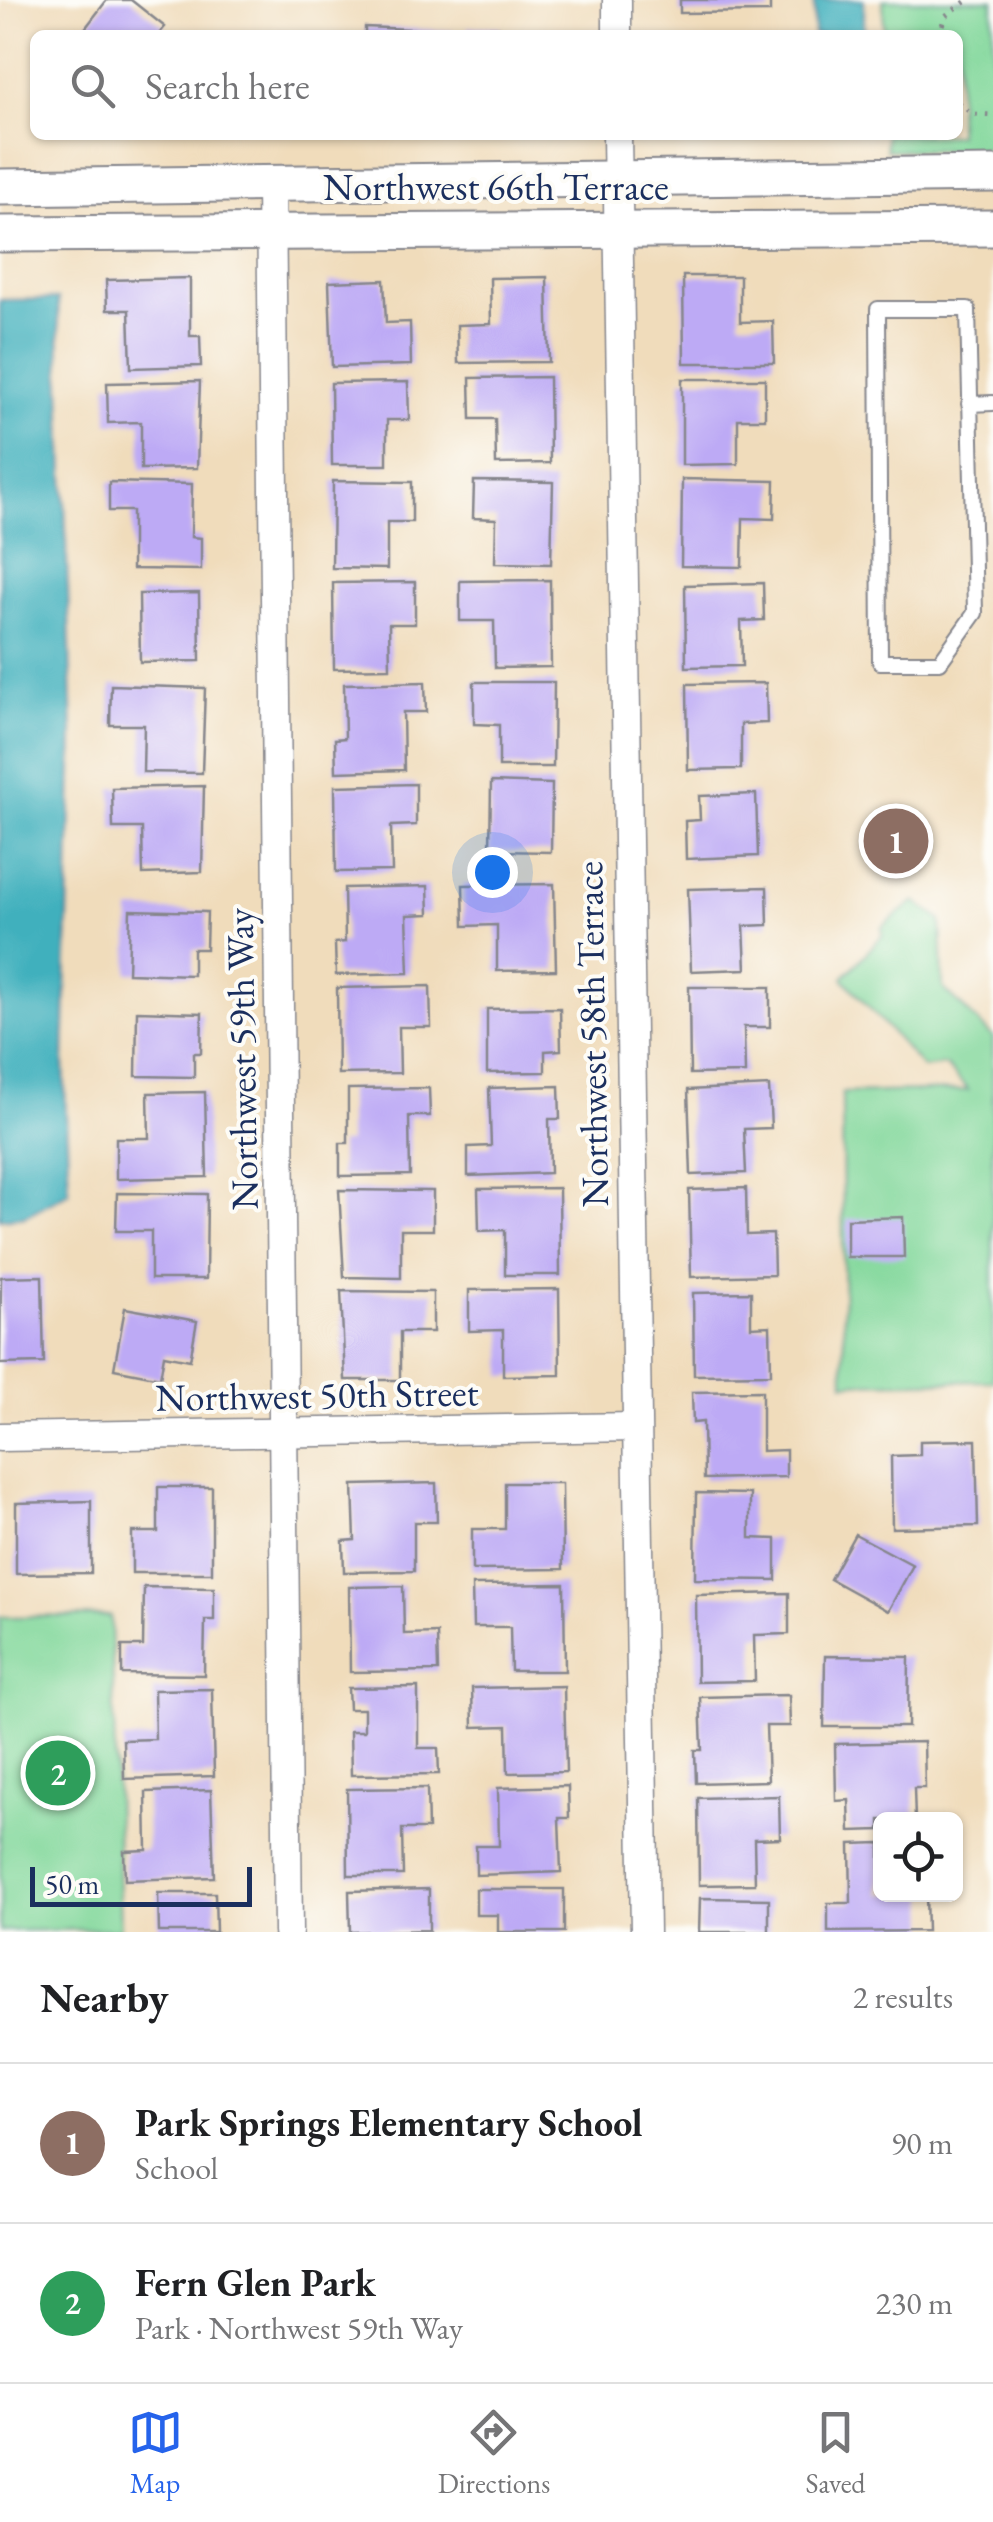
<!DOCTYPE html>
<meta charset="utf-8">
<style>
:root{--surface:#fff;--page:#f2f2f2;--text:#202124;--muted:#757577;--line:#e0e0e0;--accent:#2563eb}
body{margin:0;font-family:"EB Garamond",serif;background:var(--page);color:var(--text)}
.controls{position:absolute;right:30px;bottom:30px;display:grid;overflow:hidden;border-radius:15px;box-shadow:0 2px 8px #0004}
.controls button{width:90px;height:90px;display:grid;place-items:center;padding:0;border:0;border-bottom:2px solid var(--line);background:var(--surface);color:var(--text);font:50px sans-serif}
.scale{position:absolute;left:30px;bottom:25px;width:222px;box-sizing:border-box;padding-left:10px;border:5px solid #1b2f5e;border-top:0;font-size:28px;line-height:35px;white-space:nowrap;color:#1b2f5e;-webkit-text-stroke:8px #fdfcf7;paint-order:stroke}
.you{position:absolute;left:492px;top:872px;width:35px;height:35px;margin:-25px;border:8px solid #fff;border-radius:50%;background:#1a73e8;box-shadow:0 0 0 15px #1a73e833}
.badge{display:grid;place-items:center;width:65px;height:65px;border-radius:50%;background:var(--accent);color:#fff;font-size:32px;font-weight:700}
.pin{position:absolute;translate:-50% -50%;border:5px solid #fff;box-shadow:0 2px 10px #0006}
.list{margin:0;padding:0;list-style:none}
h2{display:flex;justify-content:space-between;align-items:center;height:130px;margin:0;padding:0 40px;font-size:42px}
h2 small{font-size:32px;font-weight:400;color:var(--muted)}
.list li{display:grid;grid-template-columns:65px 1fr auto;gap:30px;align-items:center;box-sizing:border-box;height:160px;padding:0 40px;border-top:2px solid var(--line)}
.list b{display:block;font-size:38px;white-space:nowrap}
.list p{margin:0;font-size:32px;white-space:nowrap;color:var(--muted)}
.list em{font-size:32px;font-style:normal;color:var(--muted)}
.icon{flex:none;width:55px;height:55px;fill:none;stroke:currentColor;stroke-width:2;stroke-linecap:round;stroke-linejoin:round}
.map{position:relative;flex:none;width:993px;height:1932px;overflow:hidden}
.search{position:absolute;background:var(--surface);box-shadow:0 2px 8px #0004;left:30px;right:30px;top:30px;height:110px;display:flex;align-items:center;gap:25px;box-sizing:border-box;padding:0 35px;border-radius:15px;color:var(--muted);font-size:38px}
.sheet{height:450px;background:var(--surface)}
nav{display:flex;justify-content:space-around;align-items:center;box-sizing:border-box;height:140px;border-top:2px solid var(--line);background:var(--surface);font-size:28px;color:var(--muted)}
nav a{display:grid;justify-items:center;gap:5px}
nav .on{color:var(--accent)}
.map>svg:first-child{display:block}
.green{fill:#80d79a;stroke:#4e837c;stroke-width:2.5}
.water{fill:#41b0bd;stroke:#2e708e;stroke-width:2.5}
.building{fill:#bdaaf5}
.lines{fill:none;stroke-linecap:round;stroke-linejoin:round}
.service-casing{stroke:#86868c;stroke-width:18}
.minor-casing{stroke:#86868c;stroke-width:31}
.tertiary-casing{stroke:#86868c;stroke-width:39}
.path{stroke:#86868c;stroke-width:5;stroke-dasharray:2.5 8;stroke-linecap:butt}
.service{stroke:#fff;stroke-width:14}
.minor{stroke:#fff;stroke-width:28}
.tertiary{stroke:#fff;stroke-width:35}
.labels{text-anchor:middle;stroke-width:8;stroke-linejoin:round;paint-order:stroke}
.street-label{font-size:38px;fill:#1b2f5e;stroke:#fdfcf7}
</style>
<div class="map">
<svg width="993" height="1932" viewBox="0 0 993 1932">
<rect width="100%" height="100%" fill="#fdfcf7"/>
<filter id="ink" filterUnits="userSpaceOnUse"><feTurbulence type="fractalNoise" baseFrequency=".01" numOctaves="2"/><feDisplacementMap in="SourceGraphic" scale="20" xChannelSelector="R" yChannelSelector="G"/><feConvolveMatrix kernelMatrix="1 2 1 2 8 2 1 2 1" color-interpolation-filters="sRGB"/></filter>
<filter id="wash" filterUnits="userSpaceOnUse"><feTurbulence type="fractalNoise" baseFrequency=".0048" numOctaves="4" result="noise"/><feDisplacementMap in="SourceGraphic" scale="40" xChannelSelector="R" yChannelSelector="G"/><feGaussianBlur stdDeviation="2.25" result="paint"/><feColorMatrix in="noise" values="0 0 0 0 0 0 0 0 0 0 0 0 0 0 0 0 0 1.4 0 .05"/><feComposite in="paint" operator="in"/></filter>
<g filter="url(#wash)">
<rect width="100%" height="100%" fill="#f0dcbb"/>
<g class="green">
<path d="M883,0H993V150H886L885,135H958V35H884Z"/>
<path d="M915,901L941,920L943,988L993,1037V1381L844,1383L842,1093L968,1090L945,1065L923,1068L843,978L882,936V927Z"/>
<path d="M111,1616L120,1929L0,1931V1617Z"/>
</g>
<g class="water">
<rect x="814" y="0" width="50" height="35"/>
<path d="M58,299L73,733L64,1062L69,1192L25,1216L0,1219V300Z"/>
</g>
<g id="blocks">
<g class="building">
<path d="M107,0H131L165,27L158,35H80Z"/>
<path d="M680,0H770V12L680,13Z"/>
<path d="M365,27L453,31V35H365Z"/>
<rect x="468" y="27" width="32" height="8"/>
<path d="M683,276H740V322L773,321L774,363H684Z"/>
<path d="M547,277L549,362L458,363L457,325L491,324L490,278Z"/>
<path d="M190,278V336H200L201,366L131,368L129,310H107L106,280Z"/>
<path d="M384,280L386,323L410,322L411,365L332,367L329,282Z"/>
<path d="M549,377L550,463L496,464L495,419H471L470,378Z"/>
<path d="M682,379H765V419H738V464L682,465Z"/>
<path d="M200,381L197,468L141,469V422L108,423L107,383Z"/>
<path d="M408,382L409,420H387V465H332L331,383Z"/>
<path d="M682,479L775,481L774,519L743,518L742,567L681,566Z"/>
<path d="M333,481L412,482V522H387V569L332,568Z"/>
<path d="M474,481L553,482L551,564L495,563L496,519L473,518Z"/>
<path d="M109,482L192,484L191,537L201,538V570L132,569V511H109Z"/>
<path d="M550,580L551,667L495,668L494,621H460V581Z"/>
<path d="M415,582V624H389L390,668L334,669L333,583Z"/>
<path d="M763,583L764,620L741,621L742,666L686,667L685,585Z"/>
<path d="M199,593L200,661L140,662L139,594Z"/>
<path d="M425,682L426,712H403L404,770L336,772L335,739L345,738L344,684Z"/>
<path d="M474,682H554L553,767H499V725L474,724Z"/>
<path d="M766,683L767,723L741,724V769L688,770L687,684Z"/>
<path d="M111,685L205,688L202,773L143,772L144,725H110Z"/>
<path d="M491,782L552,784L551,852L490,851Z"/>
<path d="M416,784V825L391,826L392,871L336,872L335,786Z"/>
<path d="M204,786L202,872L143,874L142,828H113L112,788Z"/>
<path d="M756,794L758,856L686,859L685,821L700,820L699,796Z"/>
<path d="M554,884L556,970L497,971V925L464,926L463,885Z"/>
<path d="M428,886L429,914L407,915L409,973L336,975L335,943L345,942L344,888Z"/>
<path d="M767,887L768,925L744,926L746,969L691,971L688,889Z"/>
<path d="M130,910L207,912L206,949H193V975L128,973Z"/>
<path d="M430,986L431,1027H399L400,1073L338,1074L337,988Z"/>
<path d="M689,987H770V1027H744L745,1073L690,1074Z"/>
<path d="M560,1008L561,1050L545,1051V1072L487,1073V1009Z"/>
<path d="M137,1011L202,1013L201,1053H194V1077L136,1076Z"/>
<path d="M559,1086L560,1119H549L550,1173L468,1176V1147L491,1146L489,1088Z"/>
<path d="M769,1086L771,1128L744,1129L746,1173L691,1175L688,1090Z"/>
<path d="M429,1088L430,1116H409L410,1175L340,1176V1143H348V1089Z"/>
<path d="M205,1092L207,1177L116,1179V1138H149L148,1093Z"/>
<path d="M559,1188L560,1275H505V1230L479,1231L478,1189Z"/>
<path d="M746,1188L747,1235L773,1234L774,1275L691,1277L689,1190Z"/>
<path d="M339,1190L433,1191V1230H401V1278L344,1277Z"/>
<path d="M117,1193L207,1194L206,1279H151V1231H116Z"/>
<path d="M903,1217L904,1257H847V1219Z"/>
<path d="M42,1276L44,1363L0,1364L1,1277Z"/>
<path d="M559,1289L560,1375L503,1376V1330L469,1331V1290Z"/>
<path d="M341,1291L433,1292V1332H400V1380H345Z"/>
<path d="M751,1292V1327L770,1326L771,1374L694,1375L693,1293Z"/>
<path d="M125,1308L197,1321L190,1360L164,1355L160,1378L114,1369Z"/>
<path d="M762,1391V1451L786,1450V1477L704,1479L703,1422L693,1423L692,1392Z"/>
<path d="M976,1440L978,1526L892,1528L891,1456L920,1455V1441Z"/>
<path d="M436,1483L437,1522H414V1571L344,1572L343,1541L355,1540L353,1485Z"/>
<path d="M505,1483H562L563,1569L472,1570V1529H505Z"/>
<path d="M158,1487H212V1573H132V1532H158Z"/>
<path d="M696,1493L750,1494V1538L776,1539V1580L695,1579Z"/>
<path d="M91,1501V1573L16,1574V1503Z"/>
<path d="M855,1534L913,1565L888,1611L830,1579Z"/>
<path d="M564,1584L565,1671H511L510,1627H473L472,1585Z"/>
<path d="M403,1586L404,1634L437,1633L438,1671L350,1672L349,1587Z"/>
<path d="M144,1587L214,1588V1620H205L204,1675L122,1674V1646H143Z"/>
<path d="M789,1593V1634L754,1635L755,1681L697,1682L696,1595Z"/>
<path d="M825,1656L909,1657L908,1727H824Z"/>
<path d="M564,1686L566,1772L508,1773L507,1726L473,1727L472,1688Z"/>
<path d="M418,1687V1748H438L439,1774L351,1775L350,1731H364V1709H349L348,1688Z"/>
<path d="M212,1689L214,1776L124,1779L123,1740L155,1739L154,1690Z"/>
<path d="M789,1695L790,1726H766L768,1781L696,1783L695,1750H702L700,1697Z"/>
<path d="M924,1742L925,1788H914L915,1820H880V1830L850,1831L849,1800L836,1801L835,1744Z"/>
<path d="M568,1786L569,1818H559L561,1872L476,1875V1846H499L498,1788Z"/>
<path d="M427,1788L428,1829H402L403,1875H348L347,1789Z"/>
<path d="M211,1790L214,1877L125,1880L124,1851L147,1850L146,1792Z"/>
<path d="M779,1796L780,1838L754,1839L755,1884L699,1885L698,1798Z"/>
<path d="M880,1843V1894H926L927,1931L828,1932V1903H851L850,1844Z"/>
<path d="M429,1889V1930L350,1932L349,1891Z"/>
<path d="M476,1889H564V1932H498V1915H476Z"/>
<path d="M158,1893H215L216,1932H159Z"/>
<path d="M700,1898L769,1899V1932H699Z"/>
</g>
</g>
</g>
<g filter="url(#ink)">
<use href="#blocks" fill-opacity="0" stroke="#86868c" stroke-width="2.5"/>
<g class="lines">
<g class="service-casing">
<g id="service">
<path d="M878,309H968L975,613L940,662H880Z"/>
<path d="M969,404L993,403"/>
</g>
</g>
<g class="minor-casing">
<g id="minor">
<path d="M617,0V35"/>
<path d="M617,135L645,1932"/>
<path d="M271,185L288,1932"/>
<path d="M0,1437L636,1427"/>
</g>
</g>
<g class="tertiary-casing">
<g id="tertiary">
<path d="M0,187L993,174"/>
<path d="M0,234L993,228"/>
</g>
</g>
<g class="path">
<path d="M939,35L945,16L968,0"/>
<path d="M958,103L973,114L993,115"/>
</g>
<use href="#service" class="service"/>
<use href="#minor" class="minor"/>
<use href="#tertiary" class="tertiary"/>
</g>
</g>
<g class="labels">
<g class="street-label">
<text x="496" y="200">Northwest 66th Terrace</text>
<text transform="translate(592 1034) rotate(-91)" y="13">Northwest 58th Terrace</text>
<text transform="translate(242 1059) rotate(-91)" y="13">Northwest 59th Way</text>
<text transform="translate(317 1395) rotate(-1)" y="13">Northwest 50th Street</text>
</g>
</g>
</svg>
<div class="controls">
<button><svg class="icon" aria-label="locate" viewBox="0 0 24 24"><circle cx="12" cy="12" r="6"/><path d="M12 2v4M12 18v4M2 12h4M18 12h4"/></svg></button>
</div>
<div class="scale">50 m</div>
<div class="you"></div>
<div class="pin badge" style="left:896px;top:841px;background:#8d6e63">1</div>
<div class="pin badge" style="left:58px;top:1773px;background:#2e9e5b">2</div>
<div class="search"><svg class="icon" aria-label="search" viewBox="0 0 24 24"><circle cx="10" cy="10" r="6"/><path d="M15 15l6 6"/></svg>Search here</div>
</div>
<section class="sheet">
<h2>Nearby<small>2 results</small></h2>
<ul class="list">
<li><span class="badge" style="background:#8d6e63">1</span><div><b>Park Springs Elementary School</b><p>School</p></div><em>90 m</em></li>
<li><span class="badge" style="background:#2e9e5b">2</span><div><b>Fern Glen Park</b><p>Park · Northwest 59th Way</p></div><em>230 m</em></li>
</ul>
</section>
<nav>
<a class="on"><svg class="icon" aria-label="map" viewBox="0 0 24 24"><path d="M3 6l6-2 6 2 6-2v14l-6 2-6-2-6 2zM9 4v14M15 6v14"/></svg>Map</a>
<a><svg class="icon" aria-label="directions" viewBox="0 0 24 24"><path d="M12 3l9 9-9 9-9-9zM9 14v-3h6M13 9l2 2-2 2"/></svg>Directions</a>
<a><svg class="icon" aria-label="saved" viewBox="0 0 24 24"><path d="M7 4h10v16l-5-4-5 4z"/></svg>Saved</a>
</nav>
